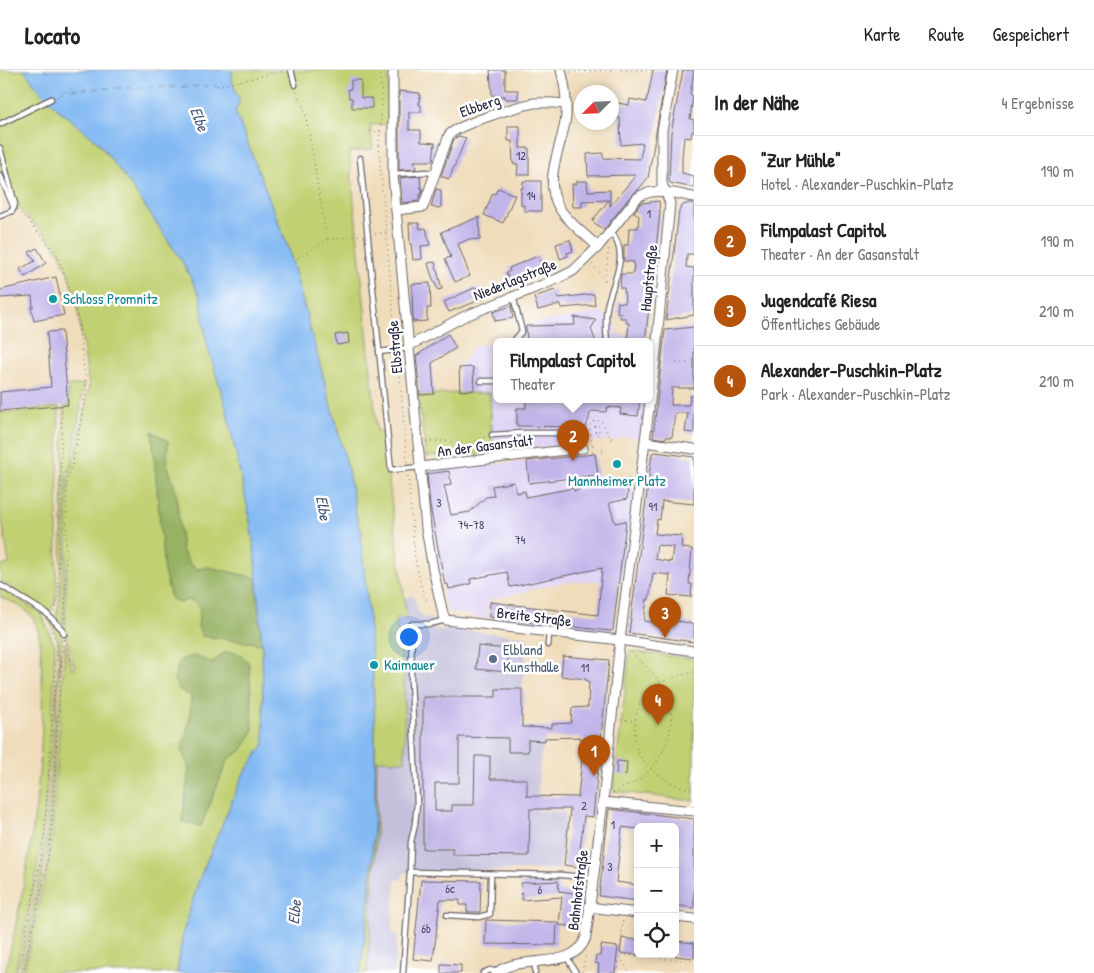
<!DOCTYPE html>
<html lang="de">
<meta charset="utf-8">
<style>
:root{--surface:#fff;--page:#f6f6f6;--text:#222;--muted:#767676;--line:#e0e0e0;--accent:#b45309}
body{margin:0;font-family:"Patrick Hand",sans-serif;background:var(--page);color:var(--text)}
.controls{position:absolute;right:15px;bottom:15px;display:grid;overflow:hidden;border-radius:8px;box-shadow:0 2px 8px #0003}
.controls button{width:45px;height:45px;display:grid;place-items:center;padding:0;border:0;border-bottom:1px solid var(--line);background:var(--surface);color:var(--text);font:25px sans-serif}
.compass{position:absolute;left:574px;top:15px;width:45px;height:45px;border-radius:50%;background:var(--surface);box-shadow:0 2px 8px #0003;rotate:246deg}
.you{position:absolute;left:408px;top:566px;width:18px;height:18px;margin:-12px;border:4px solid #fff;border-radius:50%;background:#1a73e8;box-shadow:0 0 0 8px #1a73e833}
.badge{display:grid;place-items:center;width:32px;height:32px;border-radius:50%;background:var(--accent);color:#fff;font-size:16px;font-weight:700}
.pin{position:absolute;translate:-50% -41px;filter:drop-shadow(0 1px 2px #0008)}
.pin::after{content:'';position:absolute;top:26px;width:18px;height:15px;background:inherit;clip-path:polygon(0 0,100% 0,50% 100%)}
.popup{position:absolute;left:493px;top:268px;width:160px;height:65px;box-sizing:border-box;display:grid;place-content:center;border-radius:8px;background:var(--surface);filter:drop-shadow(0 1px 4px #0005);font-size:16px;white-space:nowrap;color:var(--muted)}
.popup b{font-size:19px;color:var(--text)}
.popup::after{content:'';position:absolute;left:50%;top:100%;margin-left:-10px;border:10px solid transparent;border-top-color:var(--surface)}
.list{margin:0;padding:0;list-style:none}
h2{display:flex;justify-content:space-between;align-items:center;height:65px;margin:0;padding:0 20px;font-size:21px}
h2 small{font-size:16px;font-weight:400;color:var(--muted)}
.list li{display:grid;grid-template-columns:32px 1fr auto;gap:15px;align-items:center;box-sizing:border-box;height:70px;padding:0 20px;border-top:1px solid var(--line)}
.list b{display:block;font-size:19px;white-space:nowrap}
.list p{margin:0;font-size:16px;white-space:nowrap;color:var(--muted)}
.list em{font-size:16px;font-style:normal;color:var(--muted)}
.icon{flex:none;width:28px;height:28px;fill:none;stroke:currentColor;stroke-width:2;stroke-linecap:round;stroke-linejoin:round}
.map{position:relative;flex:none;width:694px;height:903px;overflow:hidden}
header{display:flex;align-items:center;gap:30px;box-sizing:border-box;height:70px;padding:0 25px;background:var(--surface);border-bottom:1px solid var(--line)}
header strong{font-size:24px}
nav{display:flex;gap:28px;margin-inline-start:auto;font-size:18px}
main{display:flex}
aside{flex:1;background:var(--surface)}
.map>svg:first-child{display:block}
.built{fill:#e0d4f4}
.industrial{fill:#c4c0db}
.green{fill:#c1d072;stroke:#727956}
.forest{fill:#98b264;stroke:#5d6a50}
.water{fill:#84baf3;stroke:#536e97}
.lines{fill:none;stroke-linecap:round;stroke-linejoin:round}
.ferry{stroke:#44577b;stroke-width:1;stroke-dasharray:6 5;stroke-linecap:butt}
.building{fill:#c1b4e9;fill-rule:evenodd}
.lane-casing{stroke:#6a6367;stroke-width:7}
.street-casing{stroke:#6a6367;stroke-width:11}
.path{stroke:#6a6367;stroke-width:1;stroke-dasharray:1 4;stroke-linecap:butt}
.lane{stroke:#fff;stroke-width:4.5}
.street{stroke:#fff;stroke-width:9}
.culture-dot{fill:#0f9aa8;stroke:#fff;stroke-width:2}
.service-dot{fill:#5c6f8a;stroke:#fff;stroke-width:2}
.labels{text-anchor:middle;stroke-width:5;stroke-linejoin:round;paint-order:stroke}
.number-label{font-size:12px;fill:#4a4666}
.street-label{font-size:15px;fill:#22223b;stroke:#fff}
.culture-label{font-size:15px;fill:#0d838f;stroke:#fff;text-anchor:start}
.service-label{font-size:15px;fill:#4e5e75;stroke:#fff;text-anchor:start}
.water-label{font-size:16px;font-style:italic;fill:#44577b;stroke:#fff}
</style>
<header>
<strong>Locato</strong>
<nav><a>Karte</a><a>Route</a><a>Gespeichert</a></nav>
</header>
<main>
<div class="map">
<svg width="694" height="903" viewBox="0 0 694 903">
<rect width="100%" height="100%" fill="#fff"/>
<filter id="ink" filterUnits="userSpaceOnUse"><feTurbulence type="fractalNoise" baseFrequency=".02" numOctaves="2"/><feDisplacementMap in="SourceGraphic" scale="10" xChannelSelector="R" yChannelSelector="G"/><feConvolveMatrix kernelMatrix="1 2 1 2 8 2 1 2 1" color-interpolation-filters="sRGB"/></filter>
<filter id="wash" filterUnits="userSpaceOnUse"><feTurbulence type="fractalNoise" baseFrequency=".0096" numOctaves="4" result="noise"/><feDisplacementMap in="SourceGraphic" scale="20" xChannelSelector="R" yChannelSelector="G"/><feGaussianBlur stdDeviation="1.12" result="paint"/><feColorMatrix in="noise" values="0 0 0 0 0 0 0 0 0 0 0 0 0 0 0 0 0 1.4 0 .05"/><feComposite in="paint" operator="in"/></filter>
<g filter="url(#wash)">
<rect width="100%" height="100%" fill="#efdcba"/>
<g class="built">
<path d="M601,242L617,256L616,264L625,265V272H497V330H646L642,368L619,367V370H608L493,383L490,323H459V297L474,277L508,267L523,255Z"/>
<path d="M595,384L598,405L636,408L625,510H608L559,513L489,530L486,549L447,542L429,448L423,401Z"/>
</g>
<path class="industrial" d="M368,305L402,528L414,526L418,542L426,548L432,549V559L470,561L528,567L522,619L525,624L522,657H545V671L540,688L537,741L565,742L560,799L403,803L402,809L396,810L392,863L398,864L394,903H367L376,765L378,642Z"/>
<g class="green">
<path d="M0,0H24L41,22L60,41L97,71L130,114L182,191L200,226L207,274L226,337L249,444L254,477L262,574L264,675L243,705L199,810L183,863L177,903H24L47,799L52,766L65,573L72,599L75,598L65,564L68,409L76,384L89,316L77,234L67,200L59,182L45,164L23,143L12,128L0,98Z"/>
<path d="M232,0H388V54L370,55L373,79L349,82L377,361H382L407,548H396L404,604L405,691L377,690L376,765L367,903H360C382,759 378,614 361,471L362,462L358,454L347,395L289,180L235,41L240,32L232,11Z"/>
<path d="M84,314L72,392L66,405L63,555L56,548L59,533L61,494L64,337L69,336L68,316Z"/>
<path d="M459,323H490L493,383L426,387L418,325Z"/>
<path d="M59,337L56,527L55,534L49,541L30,531L0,510V496L9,494L0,437V343Z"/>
<path d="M0,518L41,543L55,576L53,631L43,765L35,811L15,903H5C28,806 45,705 42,606C41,588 42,567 34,550C29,539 11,531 0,527Z"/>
<path d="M47,546L62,563L50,765L40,819L22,903H18L41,798L46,765L59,582L57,566Z"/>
<path d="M630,581L694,589V731L613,721Z"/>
</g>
<g class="forest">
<path d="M152,361L168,371L167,393L176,421L182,480L190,494L198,499L208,497L256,508L262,574L202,566L198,557L200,538L193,531L187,530L180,533L171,528L164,502Z"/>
<path d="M227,582L239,584L249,593L253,661L241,681L228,689L201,756L182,752L189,698L182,681L190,648L191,626L179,619L174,609L180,590L195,586L212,593L220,585Z"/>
</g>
<path class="water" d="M24,0H232V11L240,32L235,41L289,180L347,395L358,454L362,462L361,471C378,614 382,759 360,903H177L183,863L199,810L243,705L264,674L262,574L254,477L249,444L226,337L207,274L200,226L182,191L130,114L97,71L60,41L41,22Z"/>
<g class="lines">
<path class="ferry" d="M71,19L217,16"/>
</g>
<g id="blocks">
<g class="building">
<path d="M490,0H505V20H518V29H505V26H492Z"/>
<path d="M653,0H667L648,108L638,120L632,124L604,160L592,151L609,130L582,131V137H573L572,114H577V111H587L588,121L610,120V136L636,105L588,106L587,84L603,83V88L640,89L643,73L621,75L620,48L612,47V32L629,35L630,29L646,32L647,26H648Z"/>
<path d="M683,0H694L690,25L693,26L690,49L694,50V62H692L691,68L684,67L682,87V103L694,106V118L670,113L669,110L671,63Z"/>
<path d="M351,10H361V28H372V38H352V28H349L348,19H351Z"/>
<path d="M399,21L420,23L419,35H421V42H409V60H421V72L435,73L433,91H414L416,99L399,100Z"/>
<path d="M508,56H520V78H529V105H517L518,94H513L512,71H508Z"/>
<path d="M459,66L466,68L449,109L441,106L454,69Z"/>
<path d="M420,106L421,119H423L418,131L402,133L400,108Z"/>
<path d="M523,111H541V141H524V135H521V118H523Z"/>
<path d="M498,118L515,125L503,153L484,145L493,123L495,124Z"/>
<path d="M436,119L441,120V138L431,137Z"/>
<path d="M659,131L660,143L645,272H627L629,253H626V248H620L621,243H617L618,232L625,233L624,218H620L621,204H633L634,192L624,191V175H628L629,158H638L639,146L634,142L641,133Z"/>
<path d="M689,133H694V184H687L686,197L694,198V245L666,250L679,141L683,135Z"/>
<path d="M479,147L480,170L469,169L458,174L470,206L455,212L445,189L451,187L441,162Z"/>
<path d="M409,153H419L420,159L426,158L430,175L421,176L422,189L413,190L411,174H410Z"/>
<path d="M570,170L573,181L567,183L568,186L560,189L556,174Z"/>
<path d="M37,178L46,193L25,207L20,199L35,191L29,182Z"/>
<path d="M538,186L543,199L532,204L531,201L510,211L506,203L510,201L509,198Z"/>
<path d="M435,192L442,219L438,220L431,204L428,193Z"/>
<path d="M56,207L64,245L34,251L31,237H33L32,226L0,228V220Z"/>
<path d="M430,213L431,238H427V251L413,252L412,214Z"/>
<path d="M474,218H477L478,221L484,218L488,227L449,242L444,232Z"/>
<path d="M555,220L558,228L594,224L595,235L562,238L561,234L538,240L534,227Z"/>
<path d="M511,236L513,248L495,251L493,242Z"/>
<path d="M574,247L596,250L591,259L596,272H527L526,256L575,255Z"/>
<path d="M694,257V318H672L671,335H689L690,326H694V363L685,362L688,343H675L672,367H665V369L653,367L665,260Z"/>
<path d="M62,261L68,335L0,341V322L51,317L47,262Z"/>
<path d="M348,263L349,273L337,275L335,265Z"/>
<path d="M448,264L456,278L432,293L434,324L420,325L416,286Z"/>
<path d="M473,297L474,320L460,321L459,298Z"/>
<path d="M526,330H640L638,346L620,344L621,338L607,337L606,342L591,341L586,357L517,356V338H526Z"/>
<path d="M655,382L694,387V434L662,431L660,450L657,449L655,464L682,466L681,478L692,479L689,514H692L691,527L668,525L670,505L653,503L649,530L647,529L644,551L664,554V549L690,553V554L694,555V572L629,563L652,383ZM657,475L673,477L671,492L655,489Z"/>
<path d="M595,384L598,405L529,413L527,391Z"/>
<path d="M449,401L451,415L444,416L451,445L470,442L486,427L494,426L492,416L514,412L516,423L525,421L526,427L573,418L574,421L629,409L627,429L609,433L615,453L626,451L613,560L610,561L489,547L490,532L598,545L602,498L510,517L507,502L470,509L471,514L449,519L448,514L445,515L430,436L427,404Z"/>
<path d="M478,576L509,579L507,602L476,599Z"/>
<path d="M563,586L609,590L593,747L584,746L578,797L564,795L570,739H530L529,786L453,785V779H423V627H496V619H522V657L552,658V654L571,653L572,638L588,637L589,611H586V609L561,606ZM459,667L508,668V682H528V670L545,671V668L580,667V669H584L578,727L527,726V709H490V686H475L474,735H452V741H435V713H459Z"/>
<path d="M617,691L627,692L626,705L616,704Z"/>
<path d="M609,739L694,749V838L675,835V757L647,756L638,757V759L622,757L616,812L638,815V831L599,826Z"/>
<path d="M421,810L481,811L480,842H467V835H460V830H440L433,891L413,889Z"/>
<path d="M558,811L559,821L581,824L578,857L559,855L562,827L522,830L521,813Z"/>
<path d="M486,850L557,852L556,875L485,874Z"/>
<path d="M622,868L638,870V885L620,883Z"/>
<path d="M675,871L694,873V888L675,886Z"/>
<path d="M601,875L618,877L615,903H598L599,894L595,893L596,886H600Z"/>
<path d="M441,894L461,895V903H441Z"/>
</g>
</g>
</g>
<g filter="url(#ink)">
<use href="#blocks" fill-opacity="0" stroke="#6a6367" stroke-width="1"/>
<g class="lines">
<g class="lane-casing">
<g id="lane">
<path d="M291,0L295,15"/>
<path d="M0,54L51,29"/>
<path d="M0,78L15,134L12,141L0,146"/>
<path d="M360,88L391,400L420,397"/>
<path d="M393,104L428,102L435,104"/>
<path d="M0,105L14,138"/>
<path d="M513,226L522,261L513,272"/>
<path d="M607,272C606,261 605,248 607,237C612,211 631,186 611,162"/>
<path d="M379,282L403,279L409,276"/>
<path d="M481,311H497"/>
<path d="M492,365L523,363H578L583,378"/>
<path d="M0,515L46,543L62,559L64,564"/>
<path d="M548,575L549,563"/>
<path d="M410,802L411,772L415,754L417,733L411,610L412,554H430L446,550"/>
<path d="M447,845L479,847L490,844L491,804"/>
<path d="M569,891L576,903"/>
<path d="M403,903L410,802L562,805L592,808"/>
<path d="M483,903L490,900L496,902"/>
<path d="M535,903V895"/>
</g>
</g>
<g class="street-casing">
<g id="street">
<path d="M393,0V104L396,140L426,458L433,499L443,544L446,550L620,570L694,581"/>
<path d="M561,0C565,15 567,30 566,46C563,76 541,110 560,139C569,153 586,165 598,177"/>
<path d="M396,140L423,137L449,65C459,54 519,36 534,33C545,32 556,33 566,34"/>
<path d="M409,276L463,247L557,209L573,201L598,177L637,128C653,116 676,124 694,127"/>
<path d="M645,372L694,379"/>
<path d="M420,397L583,378"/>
<path d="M603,732L694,741"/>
<path d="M589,837L638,843"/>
<path d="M675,847L694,849"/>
<path d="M496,903C522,882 574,903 586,867L603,732L620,570L655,291L670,133L662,114V61L673,0"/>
</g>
</g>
<g class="path">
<path d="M380,0L382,33L379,72L381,106L396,272"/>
<path d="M621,0H653"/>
<path d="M570,2L614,0"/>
<path d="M217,16L285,1"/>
<path d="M297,22L299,30L303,35L308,57L327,170"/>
<path d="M57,27L71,19"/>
<path d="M370,61L384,62"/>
<path d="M20,143L27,149L57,184L75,236L86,312V323L73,393L67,409L65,553"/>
<path d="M375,164L389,162"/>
<path d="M298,188L327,170L361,165"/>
<path d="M592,194L607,213"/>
<path d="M605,210L609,177"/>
<path d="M398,286L407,392"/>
<path d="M676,293H688"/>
<path d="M611,368L619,369"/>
<path d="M426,371H444L469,374L485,367"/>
<path d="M493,372L494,380"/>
<path d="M592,375L590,351L591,349L594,351L596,365L599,364L598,351L601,350L611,370"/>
<path d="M593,375L604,380"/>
<path d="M592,381L603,382"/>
<path d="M408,406L415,488L423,524L426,529H431"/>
<path d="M54,542L58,527L62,338"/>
<path d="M65,569L73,597"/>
<path d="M694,602C677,605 654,613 644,627C637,635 636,647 635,656C635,664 634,672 637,679C645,701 673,716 694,720"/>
<path d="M621,650L635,651"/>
<path d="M613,723C622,718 632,714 641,708C668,688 682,643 662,614C653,602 640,591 629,580"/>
<path d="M623,851L620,885L694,891"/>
<path d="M620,887L630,903"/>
<path d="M582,902L586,884"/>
<path d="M17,903L36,813L44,768L57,579V572L50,557"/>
<path d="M23,903L46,799L51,766L63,570"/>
<path d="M618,903L619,889"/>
</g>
<use href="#lane" class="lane"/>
<use href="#street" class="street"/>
</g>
</g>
<g class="culture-dot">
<circle cx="53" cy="229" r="5"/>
<circle cx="617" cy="394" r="5"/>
<circle cx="374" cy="595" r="5"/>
</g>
<circle class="service-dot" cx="493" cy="589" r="5"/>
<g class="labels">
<g class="number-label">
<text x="521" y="90">12</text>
<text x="531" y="130">14</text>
<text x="649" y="148">1</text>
<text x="439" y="437">3</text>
<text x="653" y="441">91</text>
<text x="471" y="459">74-78</text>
<text x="520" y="474">74</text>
<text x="585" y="602">11</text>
<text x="584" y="740">2</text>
<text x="613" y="759">1</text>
<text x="610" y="801">3</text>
<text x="450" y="823">6c</text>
<text x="540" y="824">6</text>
<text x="426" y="863">6b</text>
</g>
<g class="street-label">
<text transform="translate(480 36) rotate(-19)" y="5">Elbberg</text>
<text transform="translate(649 208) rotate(-84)" y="5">Hauptstraße</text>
<text transform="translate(515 210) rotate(-22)" y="5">Niederlagstraße</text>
<text transform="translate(395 277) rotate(-95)" y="5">Elbstraße</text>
<text transform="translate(485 376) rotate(-7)" y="5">An der Gasanstalt</text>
<text transform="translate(534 547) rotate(7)" y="5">Breite Straße</text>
<text transform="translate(578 820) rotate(-83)" y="5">Bahnhofstraße</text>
</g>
<g class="culture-label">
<text x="63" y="234">Schloss Promnitz</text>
<text x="617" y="416" text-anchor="middle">Mannheimer Platz</text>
<text x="384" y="600">Kaimauer</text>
</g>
<g class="service-label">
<text x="503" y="585">Elbland<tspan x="503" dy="17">Kunsthalle</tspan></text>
</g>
<g class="water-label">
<text transform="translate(200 49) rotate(69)" y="6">Elbe</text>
<text transform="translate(324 438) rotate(80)" y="6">Elbe</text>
<text transform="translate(294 842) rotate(-84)" y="6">Elbe</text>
</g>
</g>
</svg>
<div class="controls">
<button>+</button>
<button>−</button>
<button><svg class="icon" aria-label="locate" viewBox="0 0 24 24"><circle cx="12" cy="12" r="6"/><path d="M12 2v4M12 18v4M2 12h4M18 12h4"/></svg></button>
</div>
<svg class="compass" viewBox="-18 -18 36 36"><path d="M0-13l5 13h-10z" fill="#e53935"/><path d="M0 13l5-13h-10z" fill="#767676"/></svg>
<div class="you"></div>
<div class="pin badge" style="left:594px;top:706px">1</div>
<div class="pin badge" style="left:573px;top:391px">2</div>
<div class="popup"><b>Filmpalast Capitol</b>Theater</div>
<div class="pin badge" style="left:665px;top:568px">3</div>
<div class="pin badge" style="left:658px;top:655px">4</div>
</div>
<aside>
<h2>In der Nähe<small>4 Ergebnisse</small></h2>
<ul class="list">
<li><span class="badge">1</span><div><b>&quot;Zur Mühle&quot;</b><p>Hotel · Alexander-Puschkin-Platz</p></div><em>190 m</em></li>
<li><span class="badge">2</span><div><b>Filmpalast Capitol</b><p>Theater · An der Gasanstalt</p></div><em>190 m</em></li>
<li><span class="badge">3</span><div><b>Jugendcafé Riesa</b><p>Öffentliches Gebäude</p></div><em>210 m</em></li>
<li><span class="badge">4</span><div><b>Alexander-Puschkin-Platz</b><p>Park · Alexander-Puschkin-Platz</p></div><em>210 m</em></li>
</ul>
</aside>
</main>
